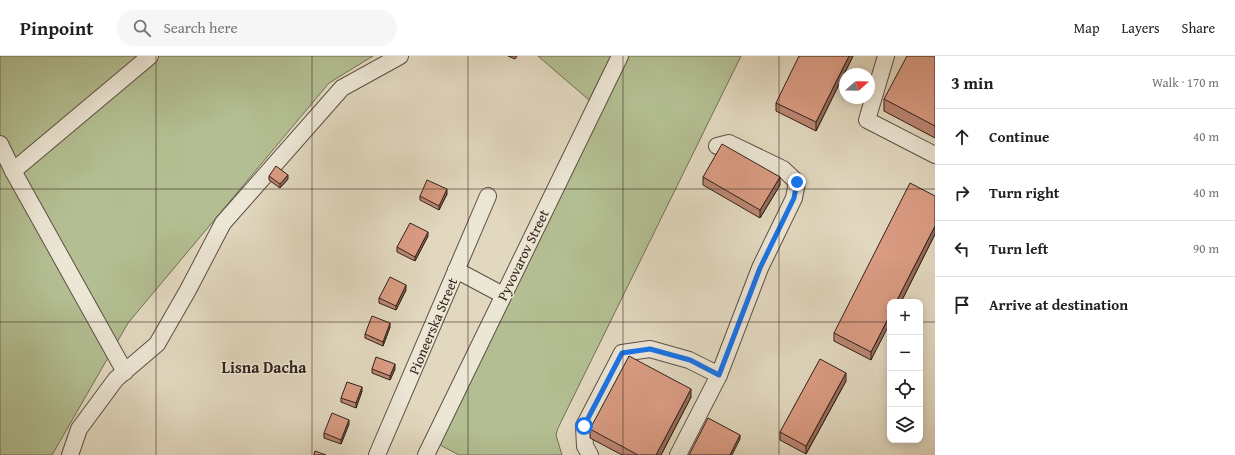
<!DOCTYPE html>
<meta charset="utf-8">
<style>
:root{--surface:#fff;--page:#f6f6f6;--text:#202124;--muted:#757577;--line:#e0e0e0}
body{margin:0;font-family:"Gentium Book Plus",serif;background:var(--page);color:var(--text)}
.controls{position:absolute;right:12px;bottom:12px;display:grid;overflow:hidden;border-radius:8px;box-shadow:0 2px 10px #0003}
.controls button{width:36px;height:36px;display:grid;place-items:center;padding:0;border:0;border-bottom:1px solid var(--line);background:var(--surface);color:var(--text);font:20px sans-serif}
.compass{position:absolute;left:839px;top:12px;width:36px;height:36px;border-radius:50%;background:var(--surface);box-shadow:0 2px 10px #0003;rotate:70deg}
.stop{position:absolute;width:12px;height:12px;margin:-9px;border:3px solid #1a73e8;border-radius:50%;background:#fff}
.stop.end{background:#1a73e8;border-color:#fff;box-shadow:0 1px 4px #0008}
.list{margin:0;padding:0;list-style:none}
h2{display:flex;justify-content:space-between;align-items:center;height:52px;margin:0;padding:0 16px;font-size:17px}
h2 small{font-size:13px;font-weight:400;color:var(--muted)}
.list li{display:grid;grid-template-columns:26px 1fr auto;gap:12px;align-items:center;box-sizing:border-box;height:56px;padding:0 16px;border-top:1px solid var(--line)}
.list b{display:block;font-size:15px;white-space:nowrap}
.list em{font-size:13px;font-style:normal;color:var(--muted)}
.icon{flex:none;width:22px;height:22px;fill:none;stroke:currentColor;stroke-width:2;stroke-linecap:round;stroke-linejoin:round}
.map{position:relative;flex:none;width:935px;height:399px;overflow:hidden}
header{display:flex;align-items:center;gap:24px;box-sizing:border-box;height:56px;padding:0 20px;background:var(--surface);border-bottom:1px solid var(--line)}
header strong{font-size:19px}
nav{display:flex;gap:22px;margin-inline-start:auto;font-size:14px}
.search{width:280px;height:36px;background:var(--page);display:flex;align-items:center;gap:10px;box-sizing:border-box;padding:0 14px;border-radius:22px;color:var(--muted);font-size:15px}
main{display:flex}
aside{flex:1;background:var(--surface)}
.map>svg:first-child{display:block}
.green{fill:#b3bf92;stroke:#727056}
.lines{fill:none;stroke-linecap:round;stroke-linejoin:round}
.minor-casing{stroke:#5d4f44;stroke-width:18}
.minor{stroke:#ece6d5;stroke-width:16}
.wall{fill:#bb8671;stroke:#31211b}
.shaded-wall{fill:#996d5c;stroke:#31211b}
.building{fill:#da9c83;stroke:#31211b}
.route{stroke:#1a73e8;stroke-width:5}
.grid{fill:none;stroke:#31211b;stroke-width:1;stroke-opacity:0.55}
.labels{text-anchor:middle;stroke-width:3;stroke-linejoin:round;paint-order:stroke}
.street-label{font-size:14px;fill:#31211b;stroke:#ece6d5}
.quarter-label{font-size:16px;font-weight:bold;fill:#31211b;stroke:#ece6d5}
</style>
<header>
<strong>Pinpoint</strong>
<div class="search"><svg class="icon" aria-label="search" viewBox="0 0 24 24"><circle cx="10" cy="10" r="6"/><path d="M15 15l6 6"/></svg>Search here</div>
<nav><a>Map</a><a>Layers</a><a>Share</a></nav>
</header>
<main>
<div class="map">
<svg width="935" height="399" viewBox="0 0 935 399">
<rect width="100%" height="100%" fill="#e2d8bf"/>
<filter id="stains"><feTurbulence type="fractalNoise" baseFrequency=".005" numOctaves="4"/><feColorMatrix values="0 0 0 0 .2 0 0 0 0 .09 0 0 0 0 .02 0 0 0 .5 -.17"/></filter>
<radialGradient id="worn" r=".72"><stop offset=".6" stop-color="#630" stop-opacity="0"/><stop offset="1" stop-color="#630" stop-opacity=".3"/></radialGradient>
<g class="green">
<path d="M0,0H373L329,27L128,267L52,399H0Z"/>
<path d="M538,0H611L589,44Z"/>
<path d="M628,0H741L558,372L556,379L562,399H459L440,389Z"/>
</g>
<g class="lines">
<g class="minor-casing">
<g id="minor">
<path d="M886,0L867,64L935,99"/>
<path d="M0,88L13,115L125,316"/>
<path d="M13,115L150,0"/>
<path d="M456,214L503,239"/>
<path d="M70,399L79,373L116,323L157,288L188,234L223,167L342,32L400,0"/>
<path d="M377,399L488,140"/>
<path d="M426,399L620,0"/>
<path d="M590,399L585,390L584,370L622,297L650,293L689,304L719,319"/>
<path d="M678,399L719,319L760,212L794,142L797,126L783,113L729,87L717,90"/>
</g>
</g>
<use href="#minor" class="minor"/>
</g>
<g class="wall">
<path d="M508,0H517L515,3Z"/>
<path d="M853,0L816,75L776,55V47Z"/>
<path d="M935,0V82L884,55V43Z"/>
<path d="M269,120L288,123L280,132L269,124Z"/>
<path d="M703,121L780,129L760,162L703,129Z"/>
<path d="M447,138L439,154L420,144V140Z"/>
<path d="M935,178L901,246H890L871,304L834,285V277Z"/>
<path d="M428,180L415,205L397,196V191Z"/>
<path d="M406,234L396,254L379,247V242Z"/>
<path d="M390,271L383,290L365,282V278Z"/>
<path d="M372,313H395L390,324L372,317Z"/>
<path d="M846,325L806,398L780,384V376Z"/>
<path d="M362,335L356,352L341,346V342Z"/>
<path d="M691,341L661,399H622L590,382V373Z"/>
<path d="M349,368L341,388L324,382V377Z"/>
</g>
<g class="shaded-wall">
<path d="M849,0H853L816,75V66Z"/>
<path d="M288,119V123L280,132V128Z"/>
<path d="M780,121V129L760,162V154Z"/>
<path d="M447,133V138L439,154V150Z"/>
<path d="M935,170V178L901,246H896Z"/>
<path d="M428,176V180L415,205V201Z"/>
<path d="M406,229V234L396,254V250Z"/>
<path d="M890,259V267L871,304V296Z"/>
<path d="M390,267V271L383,290V286Z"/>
<path d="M395,308V313L390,324V320Z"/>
<path d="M846,317V325L806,398V390Z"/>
<path d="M362,331V335L356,352V347Z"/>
<path d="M691,333V341L661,399H656Z"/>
<path d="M349,364V368L341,388V384Z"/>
<path d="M740,379V383L732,399H730Z"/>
</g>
<g class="building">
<path d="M799,0H849L816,66L776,47Z"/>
<path d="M907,0H935V70L884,43Z"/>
<path d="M722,88L780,121L760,154L703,121Z"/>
<path d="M276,110L288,119L280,128L269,120Z"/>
<path d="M427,124L447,133L439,150L420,140Z"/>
<path d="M910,127L935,140V170L896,246H890V259L871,296L834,277Z"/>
<path d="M410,167L428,176L415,201L397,191Z"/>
<path d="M390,221L406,229L396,250L379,242Z"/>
<path d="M372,260L390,267L383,286L365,278Z"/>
<path d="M629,300L691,333L656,399H638L590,373Z"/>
<path d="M376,301L395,308L390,320L372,313Z"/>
<path d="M820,303L846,317L806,390L780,376Z"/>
<path d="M347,326L362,331L356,347L341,342Z"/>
<path d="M332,357L349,364L341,384L324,377Z"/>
<path d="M708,362L740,379L730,399H689Z"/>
<path d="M315,395L326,399H314Z"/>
</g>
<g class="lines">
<path class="route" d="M584,370L622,297L650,293L690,304L719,319L760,212L794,142L797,126"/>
</g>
<path class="grid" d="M156,0V399M312,0V399M468,0V399M623,0V399M779,0V399M0,133H935M0,266H890M920,266H935"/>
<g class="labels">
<g class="street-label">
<text transform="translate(523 199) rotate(-64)" y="5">Pyvovarov Street</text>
<text transform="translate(433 270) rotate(-67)" y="5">Pioneerska Street</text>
</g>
<g class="quarter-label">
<text x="264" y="317">Lisna Dacha</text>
</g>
</g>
<rect width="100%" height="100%" filter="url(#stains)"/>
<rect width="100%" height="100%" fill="url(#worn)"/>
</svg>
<div class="controls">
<button>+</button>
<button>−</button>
<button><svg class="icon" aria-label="locate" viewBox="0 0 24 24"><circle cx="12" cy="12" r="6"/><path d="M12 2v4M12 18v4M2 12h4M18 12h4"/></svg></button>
<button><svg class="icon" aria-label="layers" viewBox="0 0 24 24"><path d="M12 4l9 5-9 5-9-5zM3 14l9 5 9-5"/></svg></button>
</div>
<svg class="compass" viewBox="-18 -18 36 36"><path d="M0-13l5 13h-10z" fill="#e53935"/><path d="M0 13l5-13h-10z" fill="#757577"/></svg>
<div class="stop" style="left:584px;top:370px"></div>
<div class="stop end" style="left:797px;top:126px"></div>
</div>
<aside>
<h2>3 min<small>Walk · 170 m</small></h2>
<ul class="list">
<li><svg class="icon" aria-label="ahead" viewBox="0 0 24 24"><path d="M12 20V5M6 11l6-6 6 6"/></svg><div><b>Continue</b></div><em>40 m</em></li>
<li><svg class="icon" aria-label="right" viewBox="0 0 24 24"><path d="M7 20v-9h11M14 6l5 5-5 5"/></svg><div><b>Turn right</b></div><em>40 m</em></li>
<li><svg class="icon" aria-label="left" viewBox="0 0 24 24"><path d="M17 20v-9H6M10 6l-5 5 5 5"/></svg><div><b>Turn left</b></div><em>90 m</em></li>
<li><svg class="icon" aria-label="arrive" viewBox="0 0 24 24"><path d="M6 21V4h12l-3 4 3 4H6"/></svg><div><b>Arrive at destination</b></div></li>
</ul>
</aside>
</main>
